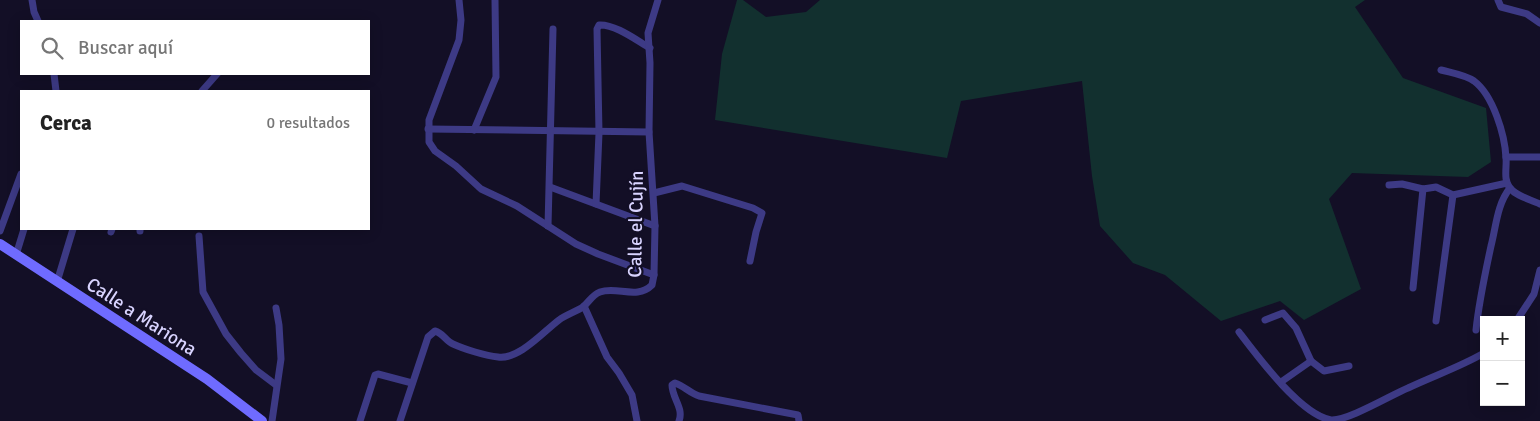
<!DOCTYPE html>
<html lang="es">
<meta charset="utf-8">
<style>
:root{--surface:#fff;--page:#f2f2f2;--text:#222;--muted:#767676;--line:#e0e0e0}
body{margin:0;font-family:Signika,sans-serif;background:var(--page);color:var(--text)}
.controls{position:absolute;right:15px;bottom:15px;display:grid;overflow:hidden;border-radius:0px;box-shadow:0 2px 12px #0003}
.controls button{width:45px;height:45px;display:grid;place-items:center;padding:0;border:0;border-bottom:1px solid var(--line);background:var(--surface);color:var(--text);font:25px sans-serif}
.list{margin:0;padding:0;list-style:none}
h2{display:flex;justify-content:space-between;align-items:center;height:65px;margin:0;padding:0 20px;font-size:21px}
h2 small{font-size:16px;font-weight:400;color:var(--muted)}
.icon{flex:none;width:28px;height:28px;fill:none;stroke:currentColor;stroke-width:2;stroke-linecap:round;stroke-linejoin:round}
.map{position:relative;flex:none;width:1540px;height:421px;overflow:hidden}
.search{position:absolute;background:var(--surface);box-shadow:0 2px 12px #0003;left:20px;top:20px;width:350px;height:55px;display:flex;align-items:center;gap:12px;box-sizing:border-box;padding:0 18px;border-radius:0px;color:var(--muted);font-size:19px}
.panel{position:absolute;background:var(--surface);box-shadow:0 2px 12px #0003;left:20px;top:90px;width:350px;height:140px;border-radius:0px}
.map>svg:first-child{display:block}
.green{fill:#12302f}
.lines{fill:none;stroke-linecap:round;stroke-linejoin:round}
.minor{stroke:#3d3a85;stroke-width:7}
.secondary{stroke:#6f6bff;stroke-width:10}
.labels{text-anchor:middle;stroke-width:4.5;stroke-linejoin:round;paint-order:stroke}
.street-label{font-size:19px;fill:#d9d4ff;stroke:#130f26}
</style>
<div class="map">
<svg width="1540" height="421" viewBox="0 0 1540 421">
<rect width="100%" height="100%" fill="#130f26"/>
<path class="green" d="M737,0H743L766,17L806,12L820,0H1365L1355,7L1403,78L1486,108L1491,162L1468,177L1352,173L1329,199L1361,289L1304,320L1280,301L1221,321L1165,275L1133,263L1100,226L1092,176L1082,81L961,101L947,158L715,120L722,54Z"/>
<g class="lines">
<g class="minor">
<path d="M32,0L34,12L38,21"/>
<path d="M459,0L461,20L459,40L429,120V142L435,151L456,166L481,189L517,206L576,244L598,254L654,275"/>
<path d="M1498,0L1501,7L1527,14L1540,23"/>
<path d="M1441,70C1452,73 1465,75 1474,81C1493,95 1505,135 1506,158C1507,167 1503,180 1510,188C1517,197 1530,199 1540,204"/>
<path d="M54,74L56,91"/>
<path d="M202,91L217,74"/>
<path d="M428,129L649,132"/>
<path d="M474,130L496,77L495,0"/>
<path d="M1506,157H1540"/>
<path d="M1389,185L1402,184L1423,189L1436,187L1453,195L1507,183"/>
<path d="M550,187L655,226"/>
<path d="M654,193L682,186L753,208L762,213L756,232L750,261"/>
<path d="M596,204L599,133L597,29L599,25C615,24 636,40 650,48"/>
<path d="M548,226L553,29"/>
<path d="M0,231L21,174"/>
<path d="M140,231V229"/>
<path d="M111,232L112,229"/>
<path d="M199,236L203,292L226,334L241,353L256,370L276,385"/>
<path d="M16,255L24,229"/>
<path d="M57,282L73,229"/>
<path d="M1413,288L1423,189"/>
<path d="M584,306L607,357L619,373L632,395L637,421"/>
<path d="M1265,320L1283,313L1296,328L1311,361"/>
<path d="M1517,320L1534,294L1540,270"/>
<path d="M1436,321L1453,195"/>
<path d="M1476,330C1479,301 1485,274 1491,246C1496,227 1497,204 1510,188"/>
<path d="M1239,332C1258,357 1301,415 1331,420C1348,421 1391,395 1408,388C1433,376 1460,367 1484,353"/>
<path d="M1281,382L1311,361L1324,371L1349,366"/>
<path d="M272,421L281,359L279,325L276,308"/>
<path d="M360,421L375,375L378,374L412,383"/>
<path d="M400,421L428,337L435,331C443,333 446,341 453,344C464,349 486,356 498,357C519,360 543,332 559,320C566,315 575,312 583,307C589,302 592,295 600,292C617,286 637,300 652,285L654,275L655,226L649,132L650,63L648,33L658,0"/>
<path d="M679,421C684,408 672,398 672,385L675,383C684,386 690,393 699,396L798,415L799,421"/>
</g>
<path class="secondary" d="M0,244L207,379L262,421"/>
</g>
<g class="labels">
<g class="street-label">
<text transform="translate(635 224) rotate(-89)" y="7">Calle el Cujín</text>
<text transform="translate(142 316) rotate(33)" y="7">Calle a Mariona</text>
</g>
</g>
</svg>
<div class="controls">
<button>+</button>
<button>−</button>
</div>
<div class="search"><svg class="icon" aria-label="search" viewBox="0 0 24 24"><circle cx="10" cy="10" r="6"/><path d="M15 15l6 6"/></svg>Buscar aquí</div>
<section class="panel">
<h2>Cerca<small>0 resultados</small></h2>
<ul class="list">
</ul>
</section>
</div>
